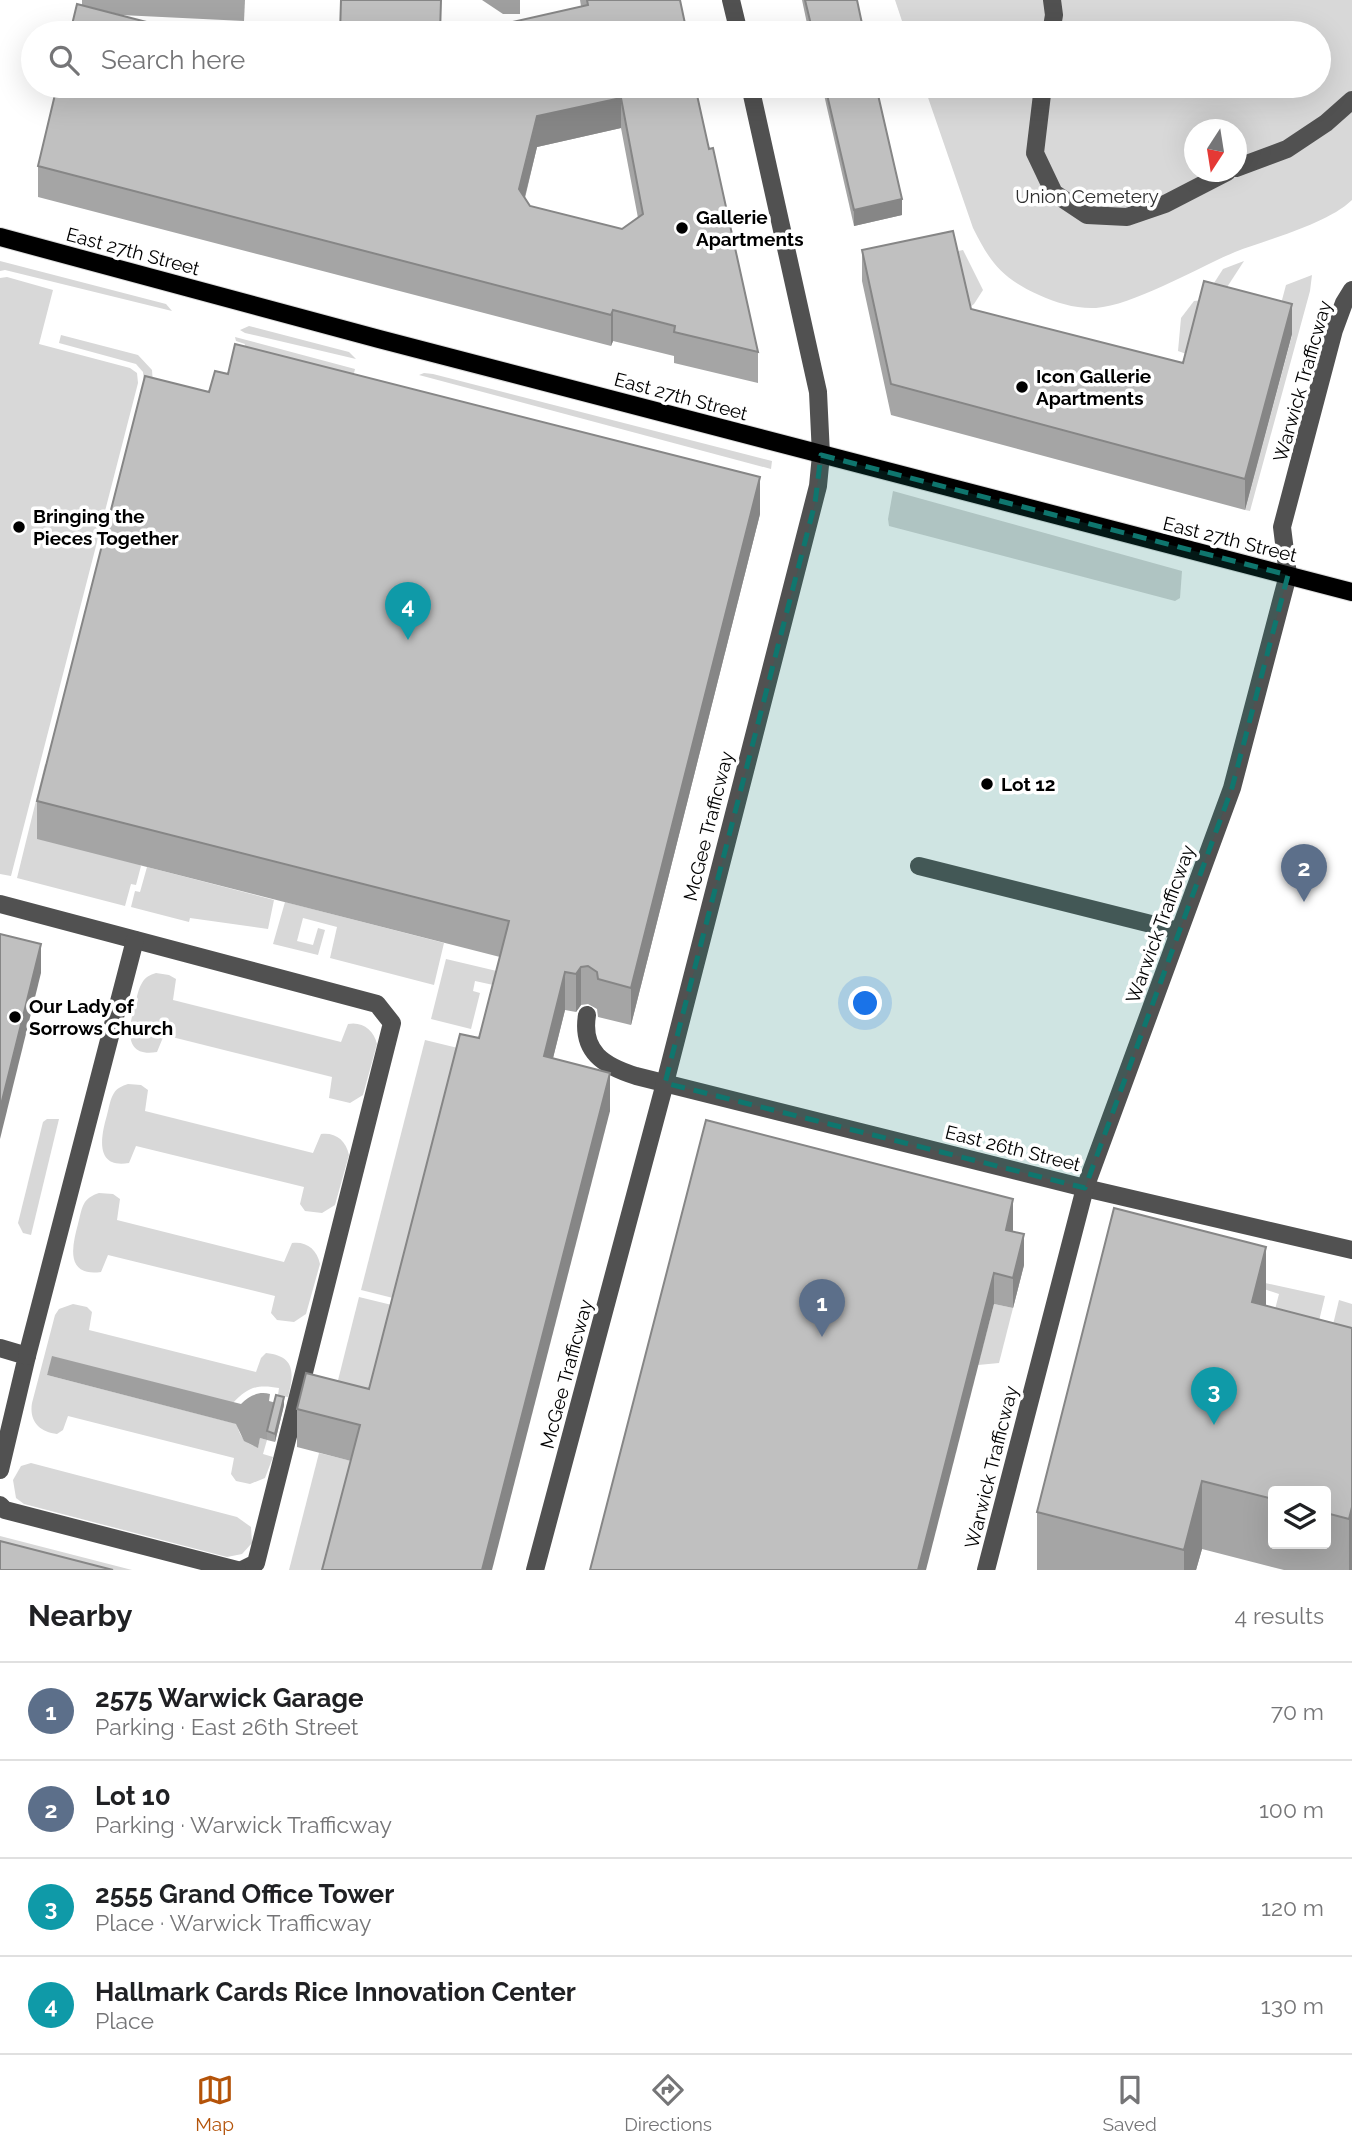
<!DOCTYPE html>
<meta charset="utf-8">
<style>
:root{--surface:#fff;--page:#f2f2f2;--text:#202124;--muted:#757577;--line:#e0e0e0;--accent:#b45309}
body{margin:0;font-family:Raleway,sans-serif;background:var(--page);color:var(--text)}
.controls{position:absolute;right:21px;bottom:21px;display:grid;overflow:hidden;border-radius:7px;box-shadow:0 7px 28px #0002}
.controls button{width:63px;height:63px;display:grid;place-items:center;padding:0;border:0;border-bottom:2px solid var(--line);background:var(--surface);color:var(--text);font:35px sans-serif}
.compass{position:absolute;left:1184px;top:119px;width:63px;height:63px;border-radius:50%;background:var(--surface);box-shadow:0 7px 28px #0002;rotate:192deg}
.you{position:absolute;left:866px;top:1004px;width:24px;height:24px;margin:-18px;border:5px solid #fff;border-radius:50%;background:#1a73e8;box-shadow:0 0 0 10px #1a73e833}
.badge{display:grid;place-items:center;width:46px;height:46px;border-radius:50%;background:var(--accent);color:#fff;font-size:23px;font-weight:700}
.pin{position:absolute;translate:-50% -58px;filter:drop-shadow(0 2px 4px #0008)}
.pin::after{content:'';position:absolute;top:37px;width:24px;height:21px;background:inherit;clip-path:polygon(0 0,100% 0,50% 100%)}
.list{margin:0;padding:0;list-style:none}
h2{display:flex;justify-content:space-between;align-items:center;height:91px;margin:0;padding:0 28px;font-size:30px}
h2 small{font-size:23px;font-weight:400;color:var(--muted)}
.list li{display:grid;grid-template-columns:46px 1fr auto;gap:21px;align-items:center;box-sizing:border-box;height:98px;padding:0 28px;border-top:2px solid var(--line)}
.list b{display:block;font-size:26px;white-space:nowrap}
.list p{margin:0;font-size:23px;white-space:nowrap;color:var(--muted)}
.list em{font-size:23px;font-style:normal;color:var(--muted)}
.icon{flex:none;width:38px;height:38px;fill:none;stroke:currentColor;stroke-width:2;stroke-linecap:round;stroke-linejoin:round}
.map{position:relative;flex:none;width:1352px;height:1570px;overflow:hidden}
.search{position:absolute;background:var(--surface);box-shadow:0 7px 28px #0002;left:21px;right:21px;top:21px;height:77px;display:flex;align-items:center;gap:18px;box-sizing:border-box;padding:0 24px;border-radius:38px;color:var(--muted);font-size:26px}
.sheet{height:483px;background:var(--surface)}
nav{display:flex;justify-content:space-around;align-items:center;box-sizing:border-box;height:98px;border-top:2px solid var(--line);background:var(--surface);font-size:19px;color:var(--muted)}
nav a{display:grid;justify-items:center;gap:4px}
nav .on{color:var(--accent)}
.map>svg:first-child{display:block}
.green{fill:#d8d8d8;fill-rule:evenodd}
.water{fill:#9f9f9f}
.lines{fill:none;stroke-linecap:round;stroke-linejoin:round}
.major-casing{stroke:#dbdbdb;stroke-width:20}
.minor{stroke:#515151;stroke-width:18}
.major{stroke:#000;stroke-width:18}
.wall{fill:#a5a5a5;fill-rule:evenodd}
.shaded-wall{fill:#868686}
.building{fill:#c0c0c0;stroke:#868686;stroke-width:2;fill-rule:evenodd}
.marked{fill:#0f766e;fill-opacity:0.2;stroke:#0f766e;stroke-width:5;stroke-dasharray:14 9;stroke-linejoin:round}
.poi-dot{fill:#000;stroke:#fff;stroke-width:2.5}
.labels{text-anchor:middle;stroke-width:7;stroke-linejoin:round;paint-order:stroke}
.park-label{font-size:19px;fill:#2f2f2f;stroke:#fff}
.poi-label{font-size:19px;font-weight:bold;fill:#000;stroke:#fff;text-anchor:start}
.street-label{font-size:19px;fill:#000;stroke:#fff}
</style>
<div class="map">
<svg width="1352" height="1570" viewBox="0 0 1352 1570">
<rect width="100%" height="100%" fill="#fff"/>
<g class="green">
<path d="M895,0H1352V200C1327,224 1269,239 1235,252C1197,268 1134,305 1096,308C1076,309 1057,303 1039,295C1002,278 991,264 973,228L924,86H1319V33H906ZM1194,130H1236V172H1194Z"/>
<path d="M963,250L983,290L974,304L970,307L878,268Z"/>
<path d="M0,261L166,304L172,311L5,270L0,271Z"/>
<path d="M1244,261L1218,301L1207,294L1223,269Z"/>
<path d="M1312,275L1310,291L1250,511L1245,510L1292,335L1274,330L1286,285Z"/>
<path d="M7,277L53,290L39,344L130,368L137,373L138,383L11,876L0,874V278Z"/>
<path d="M1203,300L1192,356L1178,351L1181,318L1194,301Z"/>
<path d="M249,326L349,352L356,359L245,333L240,330Z"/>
<path d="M61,335L138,355L152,370L153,384L144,383L143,372L136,364L59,343Z"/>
<path d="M235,337L355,369L345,409L235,382L245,344L236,341Z"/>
<path d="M424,373L433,374L772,461L771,469L419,375Z"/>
<path d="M893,491L1182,571L1180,598L1175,601L889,526L888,519Z"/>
<path d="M45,764L55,766L141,866L136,885L131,884L125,906L17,878Z"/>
<path d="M147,867L274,900L268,929L190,918L189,922L131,907L135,891L140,892Z"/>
<path d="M285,902L444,943L434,985L330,958L337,927L303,918L297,941L313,945L318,928L325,930L318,955L273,944Z"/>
<path d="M446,959L501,972L498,986L475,981L473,991L480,993L471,1029L431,1019Z"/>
<path d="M156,973L169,975L176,979L173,1000L341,1042L348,1024C362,1021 374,1030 377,1044L363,1095L350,1103L329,1098L332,1077L164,1035L157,1052C122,1058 129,1026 135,1004C137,998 138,989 142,983C145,977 150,975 156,973Z"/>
<path d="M425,1040L466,1050L393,1298L361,1290Z"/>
<path d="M128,1084L141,1085L148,1090L145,1111L313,1153L321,1134C335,1132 346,1140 349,1155L335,1205L322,1213L305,1211L300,1204L304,1187L136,1146L129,1163C94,1169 101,1136 107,1115C109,1108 110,1099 114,1093C117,1088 122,1086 128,1084Z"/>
<path d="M47,1119H59L31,1235L23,1233L18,1223L43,1122Z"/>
<path d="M99,1193L113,1194L120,1199L117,1220L284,1262L292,1243C306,1241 317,1249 320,1264L306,1314L294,1322L277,1320L271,1313L275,1296L108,1255L101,1272C65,1277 72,1246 78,1224C80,1217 81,1208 85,1202C89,1197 93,1195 99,1193Z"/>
<path d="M1265,1283L1325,1296L1306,1375L1273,1317L1279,1294L1264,1289Z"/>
<path d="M359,1297L400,1307L369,1427L329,1416Z"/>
<path d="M1339,1300L1352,1304V1386L1320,1378Z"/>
<path d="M73,1304L87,1307L92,1312L89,1330L256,1372L261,1358L266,1353C296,1356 294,1374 288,1397L278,1395L279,1388C258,1384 248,1387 233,1403L53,1357L47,1375L237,1424C239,1436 246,1445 258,1447L260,1438L267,1440L263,1454L273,1457L265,1478L250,1484L236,1481L231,1474L234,1458L68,1416L63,1430L57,1434C39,1432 29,1421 32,1403L55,1315L59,1309Z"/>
<path d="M994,1304L1013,1308L999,1363L978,1365Z"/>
<path d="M319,1453L360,1463L332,1570H289Z"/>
<path d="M31,1463L237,1517L251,1527L252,1543L242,1554L227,1557L24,1504L16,1498L13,1480L21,1466Z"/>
<path d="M0,1536L132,1570H0Z"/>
</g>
<g class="water">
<path d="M482,0H520V14H503Z"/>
<path d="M52,1356L241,1404C249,1396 258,1391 270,1394L269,1401L276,1403L267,1440L260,1438L258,1448L244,1441L236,1424L47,1375Z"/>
</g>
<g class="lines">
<g class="major-casing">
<path id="major" d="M0,237L379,339L1352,592"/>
</g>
<g class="minor">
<path d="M731,0L739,33"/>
<path d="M1051,33L1054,15L1052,0"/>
<path d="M1043,86L1035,153L1054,193L1087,215L1127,217L1165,204L1227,172"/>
<path d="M1236,168L1287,149L1326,123L1352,100"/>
<path d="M919,866L1179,931"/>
<path d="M0,904L377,1004L392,1023L256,1563L242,1570"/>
<path d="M587,1015C581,1052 604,1066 636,1076L1085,1188L1352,1250"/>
<path d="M0,1348L27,1356L0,1470"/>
<path d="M27,1356L135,940"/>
<path d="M0,1505L5,1510L237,1570"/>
<path d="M535,1570L665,1083L818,486L821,455L818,392L750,86"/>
<path d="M986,1570L1085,1188L1232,788L1288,575L1282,527L1334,330L1344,303L1352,290"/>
</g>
<use href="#major" class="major"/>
</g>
<g class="wall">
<path d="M82,0H245L244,21L121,15L82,5Z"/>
<path d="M580,0H680L581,6Z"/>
<path d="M802,0H857L864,33H809Z"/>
<path d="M697,86V97L709,149L758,352V383L674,363V356L613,341L611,346L38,197V166ZM621,128L638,218L622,229L530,206L525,198L537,147Z"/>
<path d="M822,86H876L902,215L854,226Z"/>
<path d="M862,250L971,309L1183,363L1292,334L1245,510L891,415L862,281Z"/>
<path d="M209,392L760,514L631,1025L598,1017L597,1009L588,1004L581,1005L576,1012L565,1010L553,1058L610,1111L351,1461L297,1447V1409L369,1389L479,1038L500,957L37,839V801Z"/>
<path d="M1013,1230V1231L1024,1265L1013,1308L994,1304L590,1570Z"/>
<path d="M1266,1306L1352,1328V1570H1284L1202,1549L1196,1570H1037V1512ZM1273,1491H1326V1544H1273Z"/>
<path d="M284,1405L275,1442L267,1440V1431Z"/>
</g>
<g class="shaded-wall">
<path d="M621,98V128L537,147L519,220V189L537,116Z"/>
<path d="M902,199V215L854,226V210Z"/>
<path d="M1292,304V334L1245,510V479Z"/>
<path d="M613,310V341L611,346V315Z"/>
<path d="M760,477V514L631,1025V988Z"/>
<path d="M41,944V973L0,1139V1109Z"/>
<path d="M581,967V1005L576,1012V974Z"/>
<path d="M565,972V1010L544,1094V1056Z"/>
<path d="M610,1073V1111L492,1570H482Z"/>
<path d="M1013,1199V1230L1006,1260V1230Z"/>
<path d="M1024,1234V1265L1013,1308V1278Z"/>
<path d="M1266,1247V1315L1252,1302Z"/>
<path d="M994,1273V1304L926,1570H918Z"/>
<path d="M284,1397V1405L275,1442V1434Z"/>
<path d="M1202,1481V1549L1196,1570H1184V1550Z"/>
<path d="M1352,1507V1570H1349V1519Z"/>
</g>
<g class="building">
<path d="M341,0H441L440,33H340Z"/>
<path d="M587,0H680L687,33H463L588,5Z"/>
<path d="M805,0H857L864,33H813Z"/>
<path d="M77,4L189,33H70Z"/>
<path d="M57,86H695L709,149L713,148L758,352L674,332L675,326L613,310L611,315L38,166ZM621,98L643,214L622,229L530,206L519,189L537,116Z"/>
<path d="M825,86H876L902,199L854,210Z"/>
<path d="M953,231L971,309L1183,363L1204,281L1292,304L1245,479L891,384L862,250Z"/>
<path d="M235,344L760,477L631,988L598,979L597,972L588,966L581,967L576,974L565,972L544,1056L610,1073L482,1570H322L360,1425L297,1409L306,1373L369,1389L460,1034L479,1038L509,921L37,801L145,376L209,392L215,371L228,374Z"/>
<path d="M0,934L41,944L0,1109Z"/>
<path d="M706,1120L1013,1199L1006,1230L1024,1234L1013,1278L994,1273L918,1570H590Z"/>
<path d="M1114,1208L1266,1247L1252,1302L1352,1328V1507L1349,1519L1326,1513V1491H1273V1499L1202,1481L1184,1550L1037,1512Z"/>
<path d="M276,1395L284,1397L275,1434L267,1431Z"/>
<path d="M0,1541L113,1570H0Z"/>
</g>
<path class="marked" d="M821,455L1288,575L1232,788L1085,1188L665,1083L815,503Z"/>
<g class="poi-dot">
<circle cx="682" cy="228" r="7"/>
<circle cx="1022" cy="387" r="7"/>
<circle cx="19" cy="527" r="7"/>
<circle cx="987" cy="784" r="7"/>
<circle cx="15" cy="1017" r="7"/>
</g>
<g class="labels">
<g class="park-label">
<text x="1087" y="203">Union Cemetery</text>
</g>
<g class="poi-label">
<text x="696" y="224">Gallerie<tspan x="696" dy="22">Apartments</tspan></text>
<text x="1036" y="383">Icon Gallerie<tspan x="1036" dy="22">Apartments</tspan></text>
<text x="33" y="523">Bringing the<tspan x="33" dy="22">Pieces Together</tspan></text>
<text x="1001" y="791">Lot 12</text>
<text x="29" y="1013">Our Lady of<tspan x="29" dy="22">Sorrows Church</tspan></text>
</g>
<g class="street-label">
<text transform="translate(133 251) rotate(15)" y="7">East 27th Street</text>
<text transform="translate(1302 381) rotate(-74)" y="7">Warwick Trafficway</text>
<text transform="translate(681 396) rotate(15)" y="7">East 27th Street</text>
<text transform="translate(1230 539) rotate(14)" y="7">East 27th Street</text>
<text transform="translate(708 826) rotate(-76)" y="7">McGee Trafficway</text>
<text transform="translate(1160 924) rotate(-70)" y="7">Warwick Trafficway</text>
<text transform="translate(1013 1148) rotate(14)" y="7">East 26th Street</text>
<text transform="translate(566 1374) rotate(-75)" y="7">McGee Trafficway</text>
<text transform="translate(991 1467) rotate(-76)" y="7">Warwick Trafficway</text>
</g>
</g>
</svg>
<div class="controls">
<button><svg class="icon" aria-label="layers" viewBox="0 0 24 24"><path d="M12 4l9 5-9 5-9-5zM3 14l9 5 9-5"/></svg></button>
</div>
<svg class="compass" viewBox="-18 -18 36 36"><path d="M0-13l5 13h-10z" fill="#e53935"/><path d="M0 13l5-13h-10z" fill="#757577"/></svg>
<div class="you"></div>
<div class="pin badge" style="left:822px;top:1337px;background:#5c6f8a">1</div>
<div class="pin badge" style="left:1304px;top:902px;background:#5c6f8a">2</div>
<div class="pin badge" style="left:1214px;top:1425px;background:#0f9aa8">3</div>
<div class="pin badge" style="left:408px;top:640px;background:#0f9aa8">4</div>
<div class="search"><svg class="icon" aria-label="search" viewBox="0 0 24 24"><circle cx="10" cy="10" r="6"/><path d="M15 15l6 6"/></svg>Search here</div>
</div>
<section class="sheet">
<h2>Nearby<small>4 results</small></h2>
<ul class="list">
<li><span class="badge" style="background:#5c6f8a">1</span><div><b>2575 Warwick Garage</b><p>Parking · East 26th Street</p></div><em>70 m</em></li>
<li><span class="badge" style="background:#5c6f8a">2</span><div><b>Lot 10</b><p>Parking · Warwick Trafficway</p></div><em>100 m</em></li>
<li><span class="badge" style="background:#0f9aa8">3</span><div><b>2555 Grand Office Tower</b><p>Place · Warwick Trafficway</p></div><em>120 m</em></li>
<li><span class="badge" style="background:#0f9aa8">4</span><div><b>Hallmark Cards Rice Innovation Center</b><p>Place</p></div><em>130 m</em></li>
</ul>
</section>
<nav>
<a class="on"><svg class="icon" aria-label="map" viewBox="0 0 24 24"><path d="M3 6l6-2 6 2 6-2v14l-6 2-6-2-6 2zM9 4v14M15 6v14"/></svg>Map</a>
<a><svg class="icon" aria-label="directions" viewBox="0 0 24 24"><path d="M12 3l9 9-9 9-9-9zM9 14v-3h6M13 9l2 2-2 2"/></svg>Directions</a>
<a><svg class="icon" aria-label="saved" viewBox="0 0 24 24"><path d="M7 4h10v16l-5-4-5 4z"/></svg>Saved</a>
</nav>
